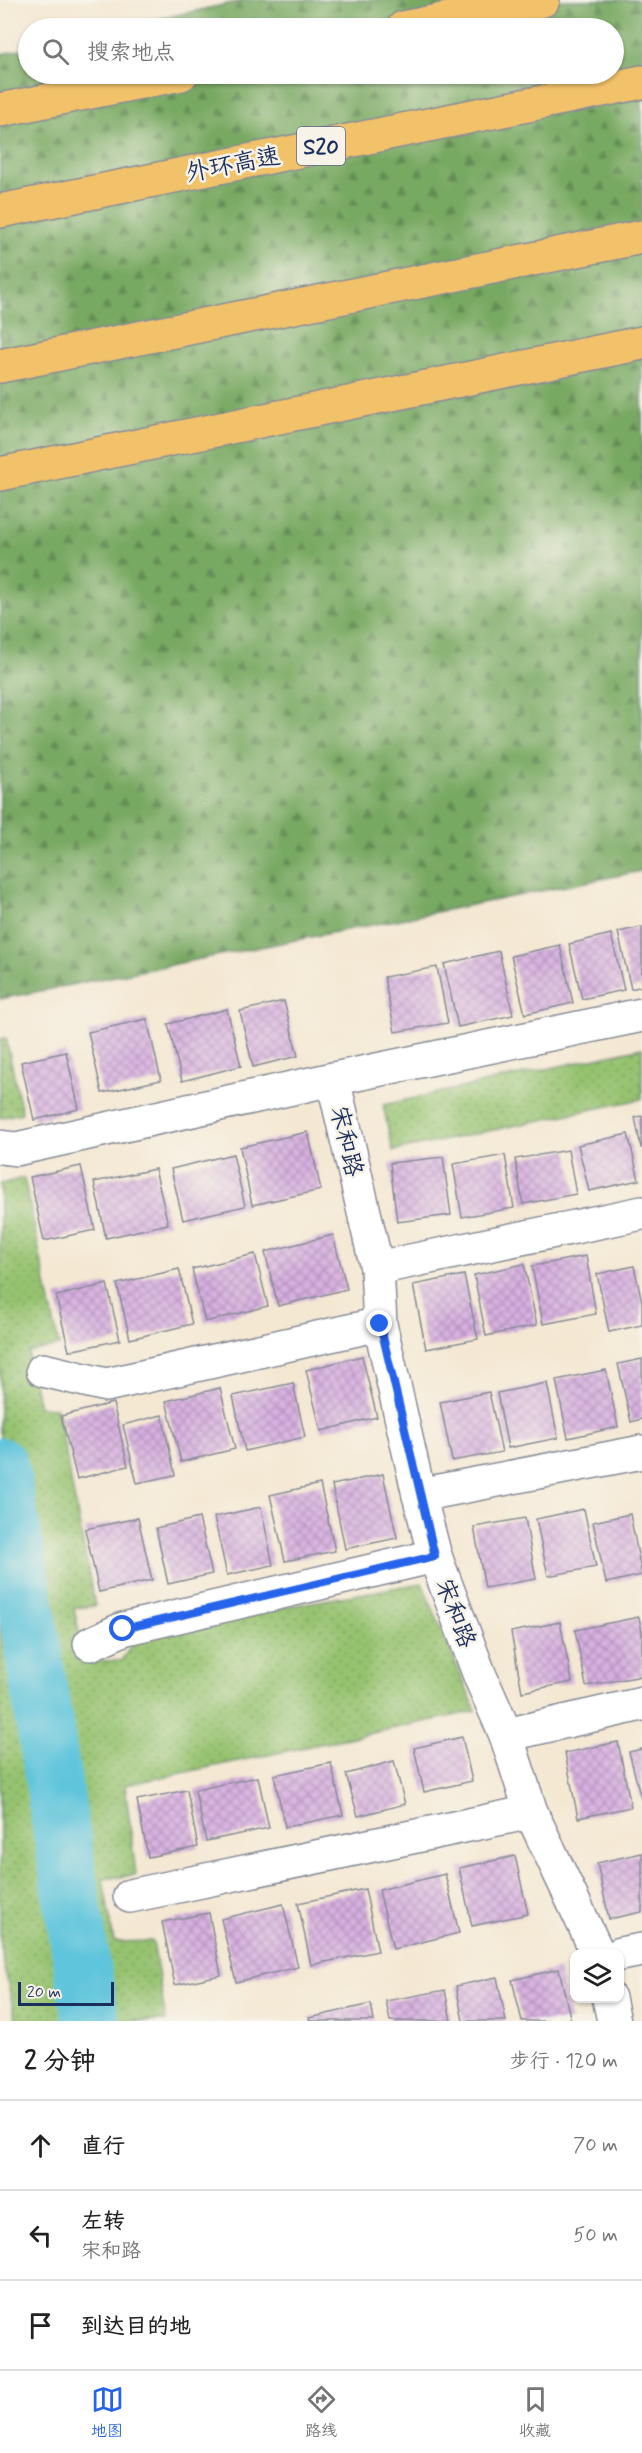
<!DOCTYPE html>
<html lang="zh">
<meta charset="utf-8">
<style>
:root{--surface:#fff;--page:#f6f6f6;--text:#222;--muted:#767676;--line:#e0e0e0;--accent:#2563eb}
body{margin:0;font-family:Mynerve,"LXGW WenKai TC",sans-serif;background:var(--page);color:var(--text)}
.controls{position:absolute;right:18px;bottom:18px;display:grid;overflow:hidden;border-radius:12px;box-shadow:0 2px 4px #0004}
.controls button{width:54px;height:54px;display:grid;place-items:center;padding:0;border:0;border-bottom:2px solid var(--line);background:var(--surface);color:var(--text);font:30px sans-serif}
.scale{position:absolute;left:18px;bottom:15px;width:96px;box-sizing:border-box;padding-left:6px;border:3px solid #1b2f5e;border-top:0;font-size:16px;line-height:21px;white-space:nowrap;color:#1b2f5e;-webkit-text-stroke:4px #f7f3e8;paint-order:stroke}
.stop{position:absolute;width:18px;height:18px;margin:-14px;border:4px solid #2563eb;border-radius:50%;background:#fff}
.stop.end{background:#2563eb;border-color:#fff;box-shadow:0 2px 6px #0008}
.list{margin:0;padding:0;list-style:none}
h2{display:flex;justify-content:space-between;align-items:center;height:78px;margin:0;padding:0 24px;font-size:26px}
h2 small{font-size:20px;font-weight:400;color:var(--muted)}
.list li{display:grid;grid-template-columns:39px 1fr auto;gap:18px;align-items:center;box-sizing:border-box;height:90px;padding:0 24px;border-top:2px solid var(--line)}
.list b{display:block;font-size:22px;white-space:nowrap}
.list p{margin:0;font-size:20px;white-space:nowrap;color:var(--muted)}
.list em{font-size:20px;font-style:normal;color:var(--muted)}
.icon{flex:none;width:33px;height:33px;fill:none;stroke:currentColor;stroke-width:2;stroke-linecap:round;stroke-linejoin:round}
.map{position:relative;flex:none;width:642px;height:2021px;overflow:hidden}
.search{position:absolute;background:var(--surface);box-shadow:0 2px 4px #0004;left:18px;right:18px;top:18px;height:66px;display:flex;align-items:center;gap:15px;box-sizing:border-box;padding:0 21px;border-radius:33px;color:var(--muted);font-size:22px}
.sheet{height:348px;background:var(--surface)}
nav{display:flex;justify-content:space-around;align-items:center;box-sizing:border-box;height:84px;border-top:2px solid var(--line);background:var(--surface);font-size:16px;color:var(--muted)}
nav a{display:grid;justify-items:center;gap:3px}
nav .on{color:var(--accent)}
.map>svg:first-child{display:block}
.grass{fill:url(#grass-dots);stroke:#587967;stroke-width:1.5}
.forest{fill:url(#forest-firs);stroke:#4a6c60;stroke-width:1.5}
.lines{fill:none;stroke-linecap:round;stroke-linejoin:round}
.river{stroke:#5fc5dc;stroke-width:57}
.building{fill:url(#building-cross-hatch)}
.minor-casing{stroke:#888c98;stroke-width:36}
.motorway-casing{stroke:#888c98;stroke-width:36}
.minor{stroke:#fff;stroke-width:33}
.motorway{stroke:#f2c26a;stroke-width:33}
.route{stroke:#2563eb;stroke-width:8}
.labels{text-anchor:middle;stroke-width:5;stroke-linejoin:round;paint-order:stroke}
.shield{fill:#f7f3e8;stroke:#5d6a87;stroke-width:1.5}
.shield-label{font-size:22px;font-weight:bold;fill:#1b2f5e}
.street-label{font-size:24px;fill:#1b2f5e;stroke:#f7f3e8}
</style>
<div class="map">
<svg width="642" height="2021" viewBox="0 0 642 2021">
<defs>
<pattern id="grass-dots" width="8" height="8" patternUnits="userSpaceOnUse" patternTransform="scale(1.5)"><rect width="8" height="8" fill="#96c370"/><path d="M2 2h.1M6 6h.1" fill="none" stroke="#7a9f5f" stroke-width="1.8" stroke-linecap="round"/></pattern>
<pattern id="forest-firs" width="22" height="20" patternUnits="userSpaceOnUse" patternTransform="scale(1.5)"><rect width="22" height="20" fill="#78a962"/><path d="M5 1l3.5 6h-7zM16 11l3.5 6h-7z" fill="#628a54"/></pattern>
<pattern id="building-cross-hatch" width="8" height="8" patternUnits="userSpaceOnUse" patternTransform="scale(1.5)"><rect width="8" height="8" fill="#d8b1e0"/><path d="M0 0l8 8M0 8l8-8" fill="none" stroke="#ae90b9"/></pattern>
</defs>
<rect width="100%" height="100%" fill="#f7f3e8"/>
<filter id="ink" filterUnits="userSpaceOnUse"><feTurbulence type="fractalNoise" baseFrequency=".0167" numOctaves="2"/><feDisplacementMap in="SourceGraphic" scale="12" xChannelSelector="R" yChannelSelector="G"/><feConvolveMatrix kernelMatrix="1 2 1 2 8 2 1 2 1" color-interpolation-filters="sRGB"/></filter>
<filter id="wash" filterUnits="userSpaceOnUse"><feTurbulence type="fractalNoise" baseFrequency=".008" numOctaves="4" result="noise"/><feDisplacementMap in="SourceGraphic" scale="24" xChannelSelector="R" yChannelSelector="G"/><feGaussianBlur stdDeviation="1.35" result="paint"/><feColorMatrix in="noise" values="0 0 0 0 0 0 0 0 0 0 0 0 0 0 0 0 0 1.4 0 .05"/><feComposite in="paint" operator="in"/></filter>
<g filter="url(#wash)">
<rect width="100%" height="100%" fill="#f4e8d3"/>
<g class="grass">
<path d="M6,1038L22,1113L0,1118V1039Z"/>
<path d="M642,1048V1099L393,1151L383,1105Z"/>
<path d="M24,1178L59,1346L28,1352L39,1407L57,1408L95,1606L74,1608L85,1660L121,1661L140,1632L422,1583L476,1711L125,1785L136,1875L103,1879L114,1942L153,1941L166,2021H16L0,1947V1184Z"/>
</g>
<path class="forest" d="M246,0H642V871L0,999V54L28,48V74H614V28H116Z"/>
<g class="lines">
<path class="river" d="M0,1466L24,1593L91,2021"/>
</g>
<g id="blocks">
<g class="building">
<path d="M642,927V986L631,989L618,932Z"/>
<path d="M611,934L624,990L582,999L569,944Z"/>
<path d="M560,945L573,1003L525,1014L511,956Z"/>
<path d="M499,951L513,1015L458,1027L444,964Z"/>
<path d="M437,967L448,1023L395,1032L384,977Z"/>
<path d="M284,1001L298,1056L253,1067L240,1011Z"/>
<path d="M227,1009L241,1066L182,1081L168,1024Z"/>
<path d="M147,1019L161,1080L102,1093L88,1032Z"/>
<path d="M66,1052L79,1109L34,1120L21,1062Z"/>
<path d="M642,1116V1148H641L635,1117Z"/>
<path d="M308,1132L321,1190L252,1205L240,1147Z"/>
<path d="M628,1134L639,1180L589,1191L578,1145Z"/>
<path d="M568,1150L576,1194L523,1204L515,1159Z"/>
<path d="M233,1154L245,1206L183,1220L171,1169Z"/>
<path d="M505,1155L514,1208L462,1217L453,1164Z"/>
<path d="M443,1157L451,1215L397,1222L390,1163Z"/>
<path d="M81,1166L95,1230L44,1241L30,1177Z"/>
<path d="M155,1169L168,1224L106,1238L94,1182Z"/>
<path d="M333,1235L347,1289L278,1306L265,1252Z"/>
<path d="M255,1254L268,1306L205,1322L192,1269Z"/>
<path d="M586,1256L596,1314L543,1324L532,1266Z"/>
<path d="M524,1264L537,1325L486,1336L474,1275Z"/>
<path d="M634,1266L642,1302V1325L609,1332L597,1274Z"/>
<path d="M179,1269L192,1324L130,1339L117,1284Z"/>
<path d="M464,1275L478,1339L426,1349L413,1285Z"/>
<path d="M107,1284L120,1340L69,1351L56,1296Z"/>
<path d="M362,1356L377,1417L321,1431L306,1370Z"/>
<path d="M642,1359V1419L631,1422L618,1364Z"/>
<path d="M606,1370L618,1427L568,1438L556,1380Z"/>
<path d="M293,1383L305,1437L245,1451L233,1396Z"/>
<path d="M547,1383L558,1438L508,1448L497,1393Z"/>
<path d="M220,1388L235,1449L181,1462L166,1401Z"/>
<path d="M489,1392L502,1452L452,1461L440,1402Z"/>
<path d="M113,1403L128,1466L77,1479L61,1416Z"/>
<path d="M162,1415L175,1475L137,1483L123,1425Z"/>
<path d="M383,1474L397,1538L345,1549L332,1485Z"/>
<path d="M320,1484L335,1551L285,1561L270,1495Z"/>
<path d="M261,1507L273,1565L227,1575L214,1517Z"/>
<path d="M584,1509L596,1567L548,1576L536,1519Z"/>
<path d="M630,1514L642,1575L606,1583L593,1522Z"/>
<path d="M138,1518L152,1580L99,1592L85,1529Z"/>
<path d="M199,1518L212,1574L168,1584L156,1528Z"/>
<path d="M525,1518L536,1579L485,1588L474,1527Z"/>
<path d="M639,1617L642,1632V1676L586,1686L575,1630Z"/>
<path d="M560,1622L572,1682L522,1692L511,1632Z"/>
<path d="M462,1737L472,1781L424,1792L414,1748Z"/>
<path d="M618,1742L631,1807L578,1818L565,1753Z"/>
<path d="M642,1749V1799H641L629,1752Z"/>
<path d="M394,1761L405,1804L358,1816L346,1774Z"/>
<path d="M331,1763L343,1815L285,1827L274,1775Z"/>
<path d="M258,1777L269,1828L206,1841L195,1790Z"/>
<path d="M187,1790L198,1847L148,1857L137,1800Z"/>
<path d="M642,1853V1912L609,1919L597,1863Z"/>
<path d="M515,1856L528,1914L472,1926L459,1868Z"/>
<path d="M445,1874L459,1933L393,1949L379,1890Z"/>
<path d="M365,1889L378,1951L311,1965L298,1903Z"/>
<path d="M283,1904L298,1967L236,1982L221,1919Z"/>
<path d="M209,1913L221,1975L175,1985L162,1922Z"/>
<path d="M559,1969L571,2021H522L512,1980Z"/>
<path d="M497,1977L506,2021H463L456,1986Z"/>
<path d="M445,1990L451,2021H390L386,2001Z"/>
<path d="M371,2004L374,2021H310L309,2018Z"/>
</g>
</g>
</g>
<g filter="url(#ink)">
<use href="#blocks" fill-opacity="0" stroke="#888c98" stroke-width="1.5"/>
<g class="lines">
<g class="minor-casing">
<g id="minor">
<path d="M333,1079L377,1268L380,1324L419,1495L435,1556L480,1676L506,1735L531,1812L598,1954"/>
<path d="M0,1147L16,1149L333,1079L642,1015"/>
<path d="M377,1268L642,1213"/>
<path d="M43,1370L106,1385L380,1324"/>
<path d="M419,1495L642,1452"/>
<path d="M90,1644L123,1629L435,1556"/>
<path d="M506,1735L642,1704"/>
<path d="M130,1896L531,1812"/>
<path d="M620,1954L642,1950"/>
<path d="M609,1998L614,2021"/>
</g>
</g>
<g class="motorway-casing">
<g id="motorway">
<path d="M403,28L543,0"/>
<path d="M0,110L181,74"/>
<path d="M0,211L642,82"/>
<path d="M0,366L642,237"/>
<path d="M0,474L642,343"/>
</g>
</g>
<use href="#minor" class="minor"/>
<use href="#motorway" class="motorway"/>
</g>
</g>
<g class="lines" filter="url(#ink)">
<path class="route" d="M123,1629L435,1556L380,1324"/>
</g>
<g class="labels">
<rect class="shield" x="297" y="127" width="48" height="38" rx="4.5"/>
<g class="shield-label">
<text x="321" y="154">S20</text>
</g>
<g class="street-label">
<text transform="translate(233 164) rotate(-11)" y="8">外环高速</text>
<text transform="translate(347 1141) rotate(77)" y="8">宋和路</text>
<text transform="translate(456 1613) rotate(69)" y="8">宋和路</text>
</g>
</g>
</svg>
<div class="controls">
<button><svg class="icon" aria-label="layers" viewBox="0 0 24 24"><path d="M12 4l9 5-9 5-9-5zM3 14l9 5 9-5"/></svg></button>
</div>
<div class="scale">20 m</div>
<div class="stop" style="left:123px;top:1629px"></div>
<div class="stop end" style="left:380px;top:1324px"></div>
<div class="search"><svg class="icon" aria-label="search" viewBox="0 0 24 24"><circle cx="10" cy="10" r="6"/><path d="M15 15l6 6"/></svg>搜索地点</div>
</div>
<section class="sheet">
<h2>2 分钟<small>步行 · 120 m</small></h2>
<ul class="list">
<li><svg class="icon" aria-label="ahead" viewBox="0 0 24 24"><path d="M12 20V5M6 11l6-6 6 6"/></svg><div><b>直行</b></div><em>70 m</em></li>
<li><svg class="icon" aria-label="left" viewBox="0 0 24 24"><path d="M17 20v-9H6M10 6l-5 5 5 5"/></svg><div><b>左转</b><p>宋和路</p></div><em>50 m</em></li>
<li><svg class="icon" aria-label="arrive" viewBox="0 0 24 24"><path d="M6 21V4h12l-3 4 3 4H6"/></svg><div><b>到达目的地</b></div></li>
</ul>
</section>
<nav>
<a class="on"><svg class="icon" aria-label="map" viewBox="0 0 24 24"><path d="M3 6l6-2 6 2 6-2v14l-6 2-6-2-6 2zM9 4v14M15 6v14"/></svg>地图</a>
<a><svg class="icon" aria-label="directions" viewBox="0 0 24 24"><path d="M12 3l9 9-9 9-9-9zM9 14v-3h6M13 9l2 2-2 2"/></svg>路线</a>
<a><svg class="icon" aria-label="saved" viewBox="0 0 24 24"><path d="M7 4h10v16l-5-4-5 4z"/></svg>收藏</a>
</nav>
